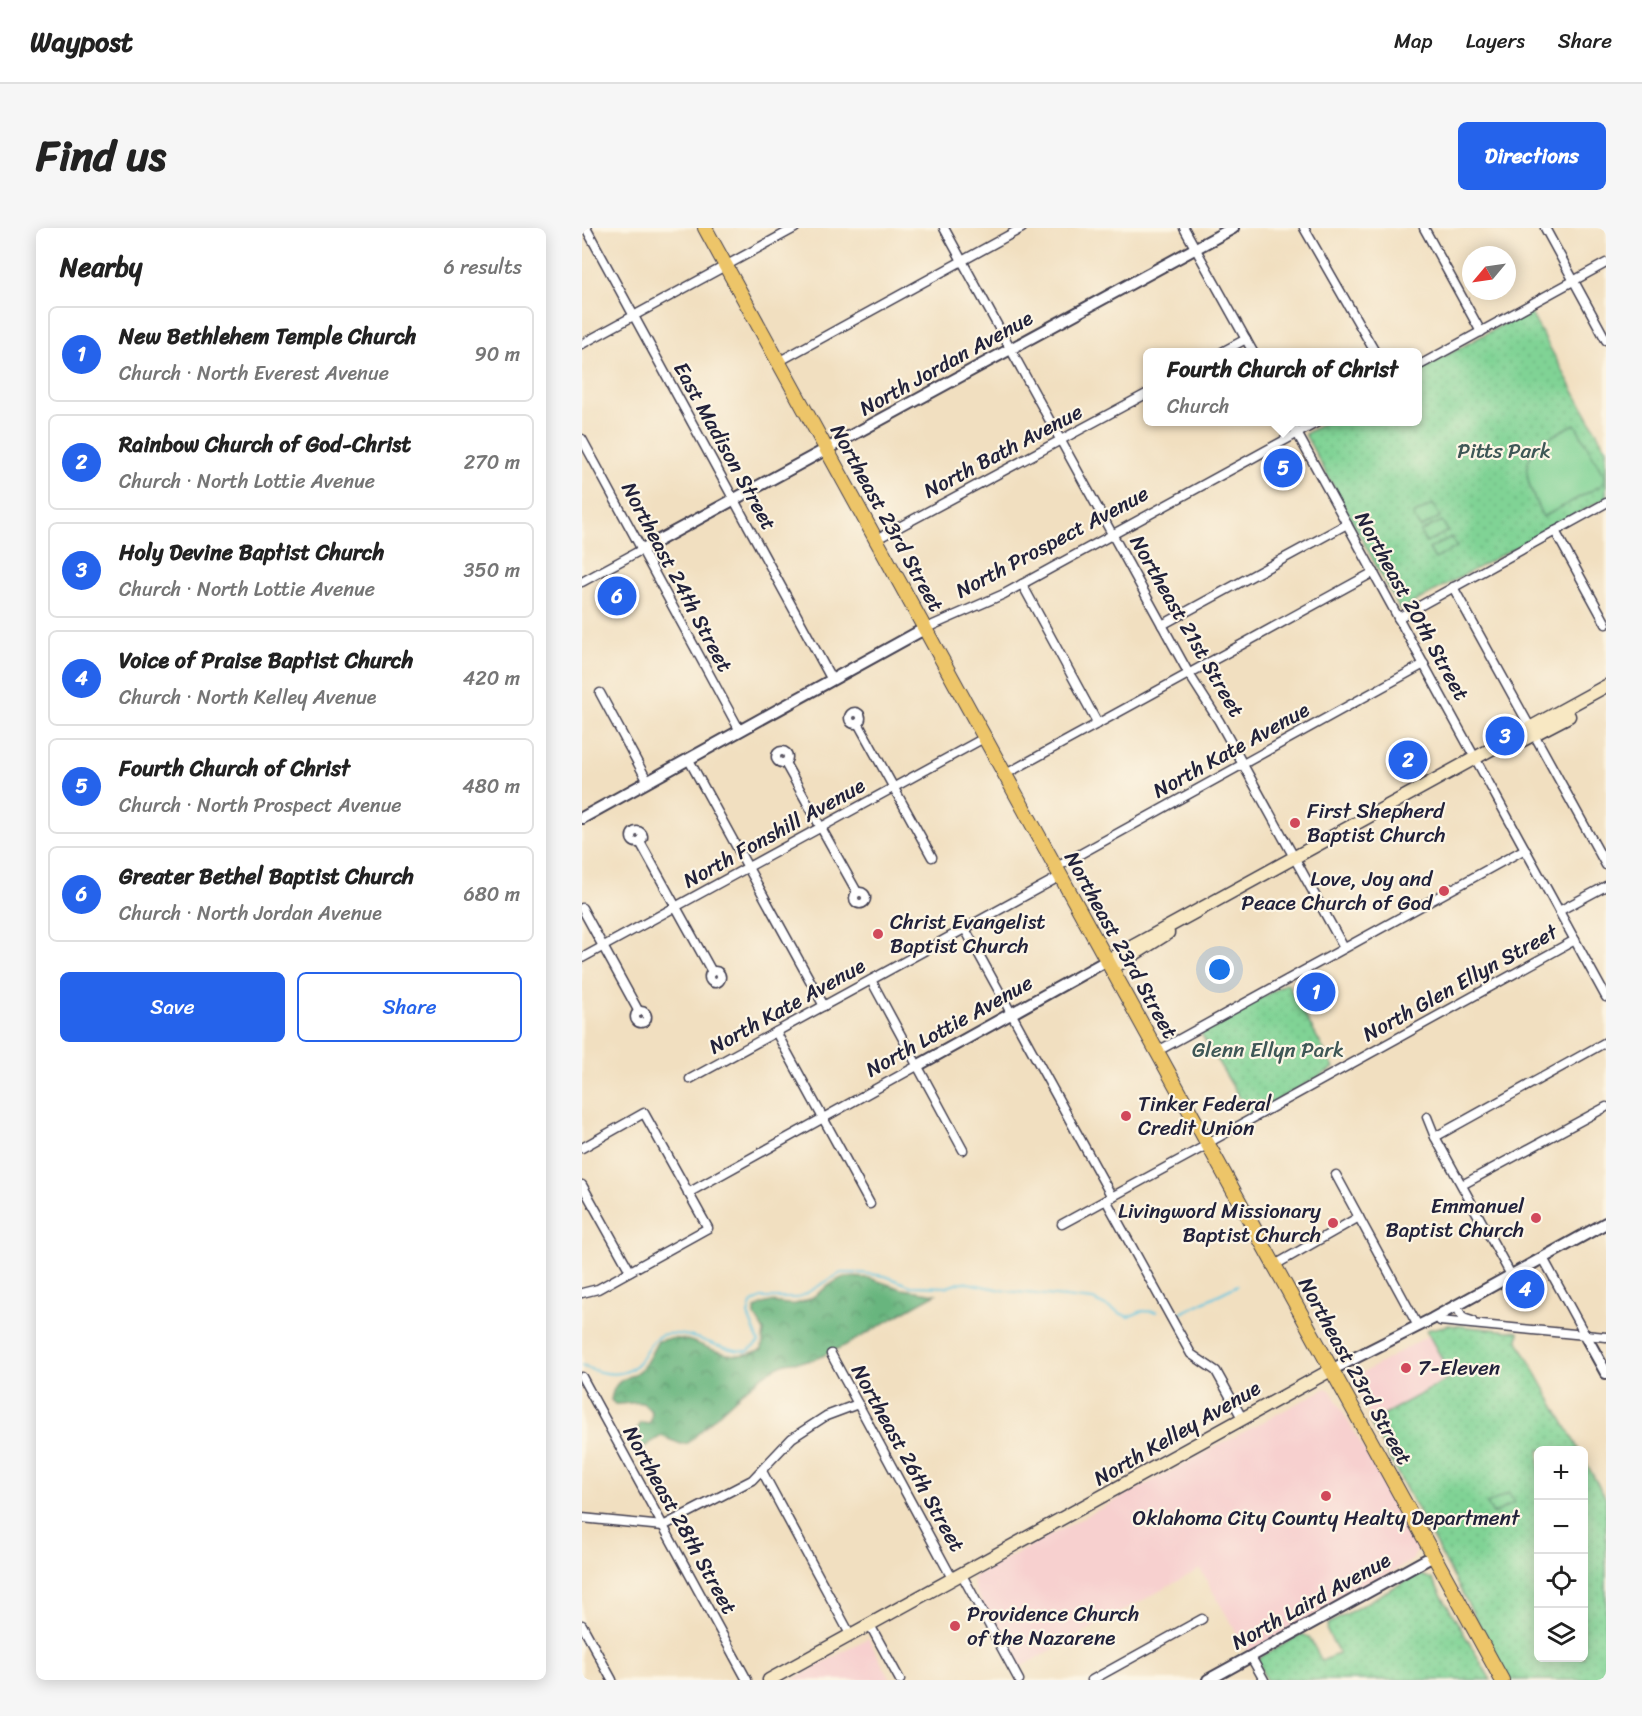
<!DOCTYPE html>
<meta charset="utf-8">
<style>
:root{--surface:#fff;--page:#f6f6f6;--text:#222;--muted:#767676;--line:#e0e0e0;--accent:#2563eb}
body{margin:0;font-family:Sriracha,sans-serif;background:var(--page);color:var(--text)}
.controls{position:absolute;right:18px;bottom:18px;display:grid;overflow:hidden;border-radius:9px;box-shadow:0 3px 15px #0003}
.controls button{width:54px;height:54px;display:grid;place-items:center;padding:0;border:0;border-bottom:2px solid var(--line);background:var(--surface);color:var(--text);font:30px sans-serif}
.compass{position:absolute;left:880px;top:18px;width:54px;height:54px;border-radius:50%;background:var(--surface);box-shadow:0 3px 15px #0003;rotate:241deg}
.you{position:absolute;left:638px;top:742px;width:21px;height:21px;margin:-15px;border:4px solid #fff;border-radius:50%;background:#1a73e8;box-shadow:0 0 0 9px #1a73e833}
.badge{display:grid;place-items:center;width:39px;height:39px;border-radius:50%;background:var(--accent);color:#fff;font-size:20px;font-weight:700}
.pin{position:absolute;translate:-50% -50%;border:3px solid #fff;box-shadow:0 2px 6px #0006}
.popup{position:absolute;left:561px;top:120px;width:279px;height:78px;box-sizing:border-box;display:grid;place-content:center;border-radius:9px;background:var(--surface);filter:drop-shadow(0 2px 4px #0005);font-size:20px;white-space:nowrap;color:var(--muted)}
.popup b{font-size:22px;color:var(--text)}
.popup::after{content:'';position:absolute;left:50%;top:100%;margin-left:-12px;border:12px solid transparent;border-top-color:var(--surface)}
.list{margin:0;padding:0;list-style:none}
h2{display:flex;justify-content:space-between;align-items:center;height:78px;margin:0;padding:0 24px;font-size:26px}
h2 small{font-size:20px;font-weight:400;color:var(--muted)}
.list li{display:grid;grid-template-columns:39px 1fr auto;gap:18px;align-items:center;box-sizing:border-box;height:96px;margin:0 12px 12px;padding:0 12px;border:2px solid var(--line);border-radius:9px}
.list b{display:block;font-size:22px;white-space:nowrap}
.list p{margin:0;font-size:20px;white-space:nowrap;color:var(--muted)}
.list em{font-size:20px;font-style:normal;color:var(--muted)}
.actions{display:flex;gap:12px;padding:18px 24px}
.actions a{flex:1;padding:14px 0;border:2px solid var(--accent);border-radius:9px;text-align:center;font-size:21px;color:var(--accent)}
.actions .main{background:var(--accent);color:#fff}
.icon{flex:none;width:33px;height:33px;fill:none;stroke:currentColor;stroke-width:2;stroke-linecap:round;stroke-linejoin:round}
.map{position:relative;flex:none;width:1024px;height:1452px;overflow:hidden;border-radius:9px}
header{display:flex;align-items:center;gap:36px;box-sizing:border-box;height:84px;padding:0 30px;background:var(--surface);border-bottom:2px solid var(--line)}
header strong{font-size:28px}
nav{display:flex;gap:33px;margin-inline-start:auto;font-size:21px}
.intro{display:flex;align-items:center;justify-content:space-between;box-sizing:border-box;height:144px;padding:0 36px}
h1{margin:0;font-size:42px}
.button{padding:15px 27px;border-radius:9px;background:var(--accent);color:#fff;font-size:21px;font-weight:700}
main{display:flex;gap:36px;padding:0 36px}
aside{flex:1;background:var(--surface);border-radius:9px;box-shadow:0 3px 15px #0003}
.map>svg:first-child{display:block}
.built{fill:#f7d0cf}
.green{fill:url(#green-dots);stroke:#517a68;stroke-width:1.5}
.forest{fill:url(#forest-crowns);stroke:#456c5c;stroke-width:1.5}
.pitch{fill:#80d395;stroke:#517a68;stroke-width:1.5}
.lines{fill:none;stroke-linecap:round;stroke-linejoin:round}
.stream{stroke:#61c4df;stroke-width:2}
.minor-casing{stroke:#413e4f;stroke-width:11}
.tertiary-casing{stroke:#413e4f;stroke-width:14}
.secondary-casing{stroke:#413e4f;stroke-width:15}
.primary-casing{stroke:#413e4f;stroke-width:16}
.minor{stroke:#fff;stroke-width:8}
.tertiary{stroke:#fff;stroke-width:10}
.secondary{stroke:#f8e8c3;stroke-width:12}
.primary{stroke:#edc569;stroke-width:14}
.poi-dot{fill:#d1495b;stroke:#fcf5e5;stroke-width:2}
.labels{text-anchor:middle;stroke-width:4.5;stroke-linejoin:round;paint-order:stroke}
.street-label{font-size:21px;fill:#22223b;stroke:#fcf5e5}
.park-label{font-size:21px;fill:#3e5756;stroke:#fcf5e5}
.poi-label{font-size:21px;fill:#22223b;stroke:#fcf5e5;text-anchor:start}
</style>
<header>
<strong>Waypost</strong>
<nav><a>Map</a><a>Layers</a><a>Share</a></nav>
</header>
<div class="intro"><h1>Find us</h1><a class="button">Directions</a></div>
<main>
<aside>
<h2>Nearby<small>6 results</small></h2>
<ul class="list">
<li><span class="badge">1</span><div><b>New Bethlehem Temple Church</b><p>Church · North Everest Avenue</p></div><em>90 m</em></li>
<li><span class="badge">2</span><div><b>Rainbow Church of God-Christ</b><p>Church · North Lottie Avenue</p></div><em>270 m</em></li>
<li><span class="badge">3</span><div><b>Holy Devine Baptist Church</b><p>Church · North Lottie Avenue</p></div><em>350 m</em></li>
<li><span class="badge">4</span><div><b>Voice of Praise Baptist Church</b><p>Church · North Kelley Avenue</p></div><em>420 m</em></li>
<li><span class="badge">5</span><div><b>Fourth Church of Christ</b><p>Church · North Prospect Avenue</p></div><em>480 m</em></li>
<li><span class="badge">6</span><div><b>Greater Bethel Baptist Church</b><p>Church · North Jordan Avenue</p></div><em>680 m</em></li>
</ul>
<div class="actions"><a class="main">Save</a><a>Share</a></div>
</aside>
<div class="map">
<svg width="1024" height="1452" viewBox="0 0 1024 1452">
<defs>
<pattern id="green-dots" width="8" height="8" patternUnits="userSpaceOnUse" patternTransform="scale(1.5)"><rect width="8" height="8" fill="#80d395"/><path d="M2 2h.1M6 6h.1" fill="none" stroke="#6eb581" stroke-width="1.8" stroke-linecap="round"/></pattern>
<pattern id="forest-crowns" width="20" height="18" patternUnits="userSpaceOnUse" patternTransform="scale(1.5)"><rect width="20" height="18" fill="#68b57e"/><path d="M2 6a3 3 0 1 1 6 0M12 15a3 3 0 1 1 6 0" fill="none" stroke="#559368"/></pattern>
</defs>
<rect width="100%" height="100%" fill="#fcf5e5"/>
<filter id="ink" filterUnits="userSpaceOnUse"><feTurbulence type="fractalNoise" baseFrequency=".0167" numOctaves="2"/><feDisplacementMap in="SourceGraphic" scale="12" xChannelSelector="R" yChannelSelector="G"/><feConvolveMatrix kernelMatrix="1 2 1 2 8 2 1 2 1" color-interpolation-filters="sRGB"/></filter>
<filter id="wash" filterUnits="userSpaceOnUse"><feTurbulence type="fractalNoise" baseFrequency=".008" numOctaves="4" result="noise"/><feDisplacementMap in="SourceGraphic" scale="24" xChannelSelector="R" yChannelSelector="G"/><feGaussianBlur stdDeviation="1.35" result="paint"/><feColorMatrix in="noise" values="0 0 0 0 0 0 0 0 0 0 0 0 0 0 0 0 0 1.4 0 .05"/><feComposite in="paint" operator="in"/></filter>
<g filter="url(#wash)">
<rect width="100%" height="100%" fill="#f1dfc0"/>
<g class="built">
<path d="M847,1107L871,1149L791,1193L771,1155L772,1150Z"/>
<path d="M744,1160L749,1163L816,1281L834,1316V1324L831,1332L666,1425L618,1341L435,1441L392,1360L391,1350L394,1347Z"/>
<path d="M286,1410L309,1452H210Z"/>
</g>
<g class="green">
<path d="M947,82L1024,221V270L818,382L723,206L744,194H836V143Z"/>
<path d="M705,755L752,840L668,887L618,804Z"/>
<path d="M867,1097L937,1104L936,1113L997,1222H957V1430H1002V1231L1024,1271V1452H927L788,1194L870,1149L844,1102Z"/>
<path d="M836,1346L850,1351L909,1452H684L675,1431L720,1406L727,1409L740,1433L757,1425L745,1403L746,1396Z"/>
</g>
<path class="forest" d="M263,1049L287,1050L320,1061L354,1066C313,1087 276,1114 233,1131C223,1135 211,1132 201,1136C173,1147 130,1193 106,1215L99,1216L79,1208L57,1222L50,1209L59,1195L68,1196L70,1184L61,1175C50,1173 43,1177 33,1176L29,1172C33,1146 46,1155 61,1139C67,1132 71,1121 76,1113C115,1100 137,1142 180,1121L182,1103L173,1088V1081C190,1068 195,1078 213,1076C233,1073 251,1051 263,1049Z"/>
<g class="pitch">
<path d="M993,196L1022,248L1020,257L961,289C934,236 939,222 993,196Z"/>
<path d="M851,276L858,289L838,300L831,287Z"/>
<path d="M860,293L866,303L844,315L838,304Z"/>
<path d="M869,309L875,319L853,331L847,321Z"/>
<path d="M927,1265L932,1275L911,1286L905,1276Z"/>
</g>
<g class="lines">
<g class="stream">
<path d="M595,1087L656,1057"/>
<path d="M0,1138C68,1166 56,1109 84,1106C113,1103 137,1124 166,1123L177,1114L166,1087L169,1076L179,1070H216L259,1045H279L303,1048L329,1058L365,1059L381,1054L425,1063L511,1072L546,1089L560,1083L575,1084"/>
</g>
</g>
</g>
<g filter="url(#ink)">
<g class="lines">
<g class="minor-casing">
<g id="minor">
<path d="M4,0L250,452"/>
<path d="M362,0L607,446L637,493L762,720"/>
<path d="M602,0L671,124"/>
<path d="M722,0L793,124"/>
<path d="M842,0L899,104"/>
<path d="M963,0L1024,112"/>
<path d="M0,116L213,0"/>
<path d="M640,124L664,111"/>
<path d="M196,134L440,0"/>
<path d="M836,138L1024,35"/>
<path d="M709,194L1024,769"/>
<path d="M0,211L158,503"/>
<path d="M973,303L1024,396"/>
<path d="M293,312L566,165"/>
<path d="M0,354L59,322"/>
<path d="M440,356L516,496"/>
<path d="M871,359L1024,637"/>
<path d="M816,390L1024,275"/>
<path d="M580,397L765,296"/>
<path d="M342,401L422,366L736,194"/>
<path d="M18,465L66,554"/>
<circle cx="273" cy="490" r="6"/>
<path d="M276,495L350,629"/>
<circle cx="200" cy="529" r="6"/>
<path d="M107,532L242,778"/>
<path d="M203,535L275,664"/>
<path d="M422,547L792,344"/>
<circle cx="55" cy="609" r="6"/>
<path d="M58,614L130,744"/>
<path d="M473,640L842,436"/>
<circle cx="278" cy="670" r="6"/>
<path d="M0,680L57,784"/>
<path d="M977,683L1024,658"/>
<path d="M383,701L530,969"/>
<path d="M0,730L402,510"/>
<circle cx="133" cy="749" r="6"/>
<path d="M289,752L381,922"/>
<circle cx="59" cy="789" r="6"/>
<path d="M194,804L288,976"/>
<path d="M574,824L943,621"/>
<path d="M108,851L477,649"/>
<path d="M845,889L853,909L929,1047"/>
<path d="M853,909L1024,814"/>
<path d="M624,916L993,712"/>
<path d="M0,920L62,885L126,1000L16,1061L0,1065"/>
<path d="M754,947L836,1098"/>
<path d="M0,957L48,1043"/>
<path d="M880,957L1024,879"/>
<path d="M106,965L335,838"/>
<path d="M524,972L609,1126L634,1143L660,1190"/>
<path d="M480,996L625,917"/>
<path d="M961,1030L1003,1107"/>
<path d="M691,1038L777,989"/>
<path d="M874,1078L881,1090L890,1093"/>
<path d="M855,1088L858,1093L1024,1109"/>
<path d="M249,1126L371,1352"/>
<path d="M0,1149L165,1452"/>
<path d="M180,1243L269,1408"/>
<path d="M0,1290L81,1298L170,1252L210,1210L244,1188L276,1176"/>
<path d="M380,1347L437,1452"/>
<path d="M0,1397L30,1452"/>
<path d="M288,1397L318,1452"/>
<path d="M669,1429L682,1452"/>
<path d="M510,1452L620,1391"/>
</g>
</g>
<g class="tertiary-casing">
<g id="tertiary">
<path d="M59,322L651,0"/>
<path d="M0,590L342,401"/>
<path d="M335,838L524,733"/>
<path d="M1003,1107L1024,1145"/>
<path d="M749,1142L850,1091L1024,995"/>
<path d="M626,1452L851,1328"/>
</g>
</g>
<g class="secondary-casing">
<g id="secondary">
<path d="M939,513L987,488"/>
<path d="M524,733L1024,458"/>
<path d="M529,741L586,705"/>
<path d="M187,1452L749,1142"/>
</g>
</g>
<g class="primary-casing">
<path id="primary" d="M123,0L920,1452"/>
</g>
<use href="#minor" class="minor"/>
<use href="#tertiary" class="tertiary"/>
<use href="#secondary" class="secondary"/>
<use href="#primary" class="primary"/>
</g>
</g>
<g class="poi-dot">
<circle cx="713" cy="595" r="6"/>
<circle cx="862" cy="663" r="6"/>
<circle cx="296" cy="706" r="6"/>
<circle cx="544" cy="888" r="6"/>
<circle cx="954" cy="990" r="6"/>
<circle cx="751" cy="995" r="6"/>
<circle cx="824" cy="1140" r="6"/>
<circle cx="744" cy="1268" r="6"/>
<circle cx="373" cy="1398" r="6"/>
</g>
<g class="labels">
<g class="street-label">
<text transform="translate(364 135) rotate(-29)" y="7">North Jordan Avenue</text>
<text transform="translate(143 218) rotate(61)" y="7">East Madison Street</text>
<text transform="translate(421 223) rotate(-28)" y="7">North Bath Avenue</text>
<text transform="translate(305 290) rotate(61)" y="7">Northeast 23rd Street</text>
<text transform="translate(470 314) rotate(-28)" y="7">North Prospect Avenue</text>
<text transform="translate(95 349) rotate(62)" y="7">Northeast 24th Street</text>
<text transform="translate(830 378) rotate(61)" y="7">Northeast 20th Street</text>
<text transform="translate(605 398) rotate(60)" y="7">Northeast 21st Street</text>
<text transform="translate(649 522) rotate(-29)" y="7">North Kate Avenue</text>
<text transform="translate(192 605) rotate(-29)" y="7">North Fonshill Avenue</text>
<text transform="translate(539 717) rotate(61)" y="7">Northeast 23rd Street</text>
<text transform="translate(878 755) rotate(-29)" y="7">North Glen Ellyn Street</text>
<text transform="translate(205 778) rotate(-29)" y="7">North Kate Avenue</text>
<text transform="translate(367 798) rotate(-29)" y="7">North Lottie Avenue</text>
<text transform="translate(773 1143) rotate(61)" y="7">Northeast 23rd Street</text>
<text transform="translate(595 1205) rotate(-30)" y="7">North Kelley Avenue</text>
<text transform="translate(326 1230) rotate(61)" y="7">Northeast 26th Street</text>
<text transform="translate(98 1292) rotate(61)" y="7">Northeast 28th Street</text>
<text transform="translate(729 1373) rotate(-29)" y="7">North Laird Avenue</text>
</g>
<g class="park-label">
<text x="922" y="230">Pitts Park</text>
<text x="686" y="829">Glenn Ellyn Park</text>
</g>
<g class="poi-label">
<text x="725" y="590">First Shepherd<tspan x="725" dy="24">Baptist Church</tspan></text>
<text x="850" y="658" text-anchor="end">Love, Joy and<tspan x="850" dy="24">Peace Church of God</tspan></text>
<text x="308" y="701">Christ Evangelist<tspan x="308" dy="24">Baptist Church</tspan></text>
<text x="556" y="883">Tinker Federal<tspan x="556" dy="24">Credit Union</tspan></text>
<text x="942" y="985" text-anchor="end">Emmanuel<tspan x="942" dy="24">Baptist Church</tspan></text>
<text x="739" y="990" text-anchor="end">Livingword Missionary<tspan x="739" dy="24">Baptist Church</tspan></text>
<text x="836" y="1147">7-Eleven</text>
<text x="744" y="1297" text-anchor="middle">Oklahoma City County Healty Department</text>
<text x="385" y="1393">Providence Church<tspan x="385" dy="24">of the Nazarene</tspan></text>
</g>
</g>
</svg>
<div class="controls">
<button>+</button>
<button>−</button>
<button><svg class="icon" aria-label="locate" viewBox="0 0 24 24"><circle cx="12" cy="12" r="6"/><path d="M12 2v4M12 18v4M2 12h4M18 12h4"/></svg></button>
<button><svg class="icon" aria-label="layers" viewBox="0 0 24 24"><path d="M12 4l9 5-9 5-9-5zM3 14l9 5 9-5"/></svg></button>
</div>
<svg class="compass" viewBox="-18 -18 36 36"><path d="M0-13l5 13h-10z" fill="#e53935"/><path d="M0 13l5-13h-10z" fill="#767676"/></svg>
<div class="you"></div>
<div class="pin badge" style="left:734px;top:764px">1</div>
<div class="pin badge" style="left:826px;top:532px">2</div>
<div class="pin badge" style="left:923px;top:508px">3</div>
<div class="pin badge" style="left:943px;top:1061px">4</div>
<div class="pin badge" style="left:701px;top:240px">5</div>
<div class="popup"><b>Fourth Church of Christ</b>Church</div>
<div class="pin badge" style="left:35px;top:368px">6</div>
</div>
</main>
